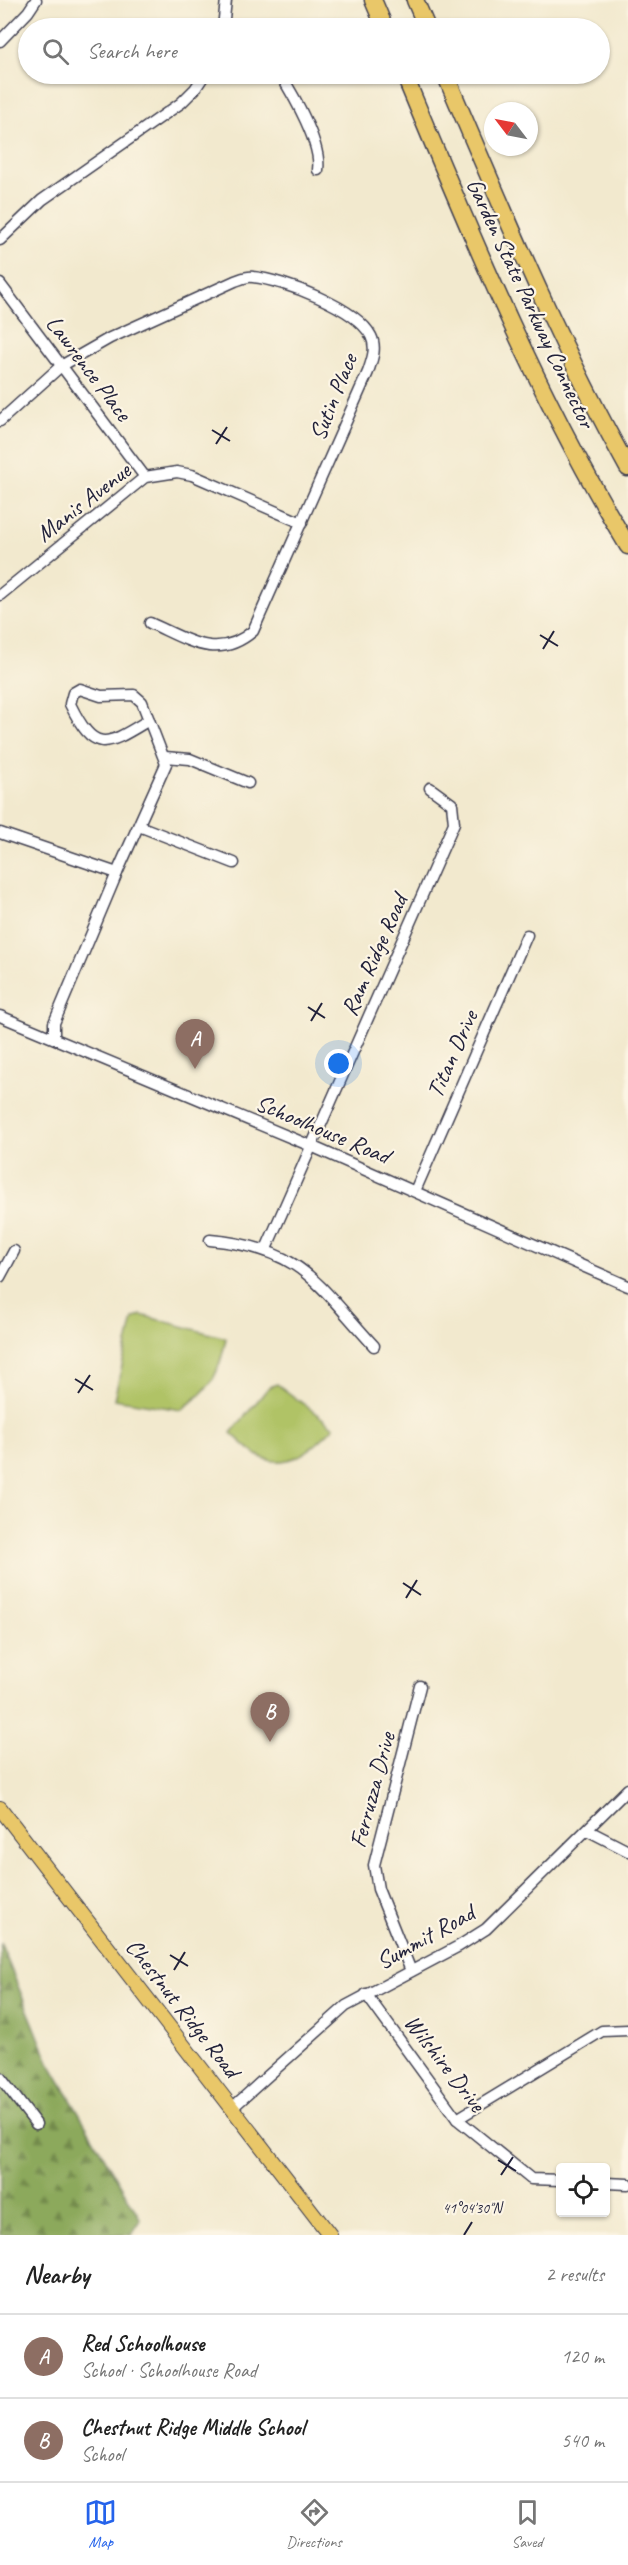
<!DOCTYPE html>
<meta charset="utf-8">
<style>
:root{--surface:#fff;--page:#f6f6f6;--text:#222;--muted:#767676;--line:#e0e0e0;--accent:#2563eb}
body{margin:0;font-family:Caveat,sans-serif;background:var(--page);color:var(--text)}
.controls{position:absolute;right:18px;bottom:18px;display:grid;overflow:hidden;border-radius:6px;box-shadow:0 2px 4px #0004}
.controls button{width:54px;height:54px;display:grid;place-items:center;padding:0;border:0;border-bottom:2px solid var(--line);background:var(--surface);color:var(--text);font:30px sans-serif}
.compass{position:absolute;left:484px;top:102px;width:54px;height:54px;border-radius:50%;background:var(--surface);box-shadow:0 2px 4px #0004;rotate:302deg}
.you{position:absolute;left:339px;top:1064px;width:21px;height:21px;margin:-15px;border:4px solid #fff;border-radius:50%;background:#1a73e8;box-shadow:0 0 0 9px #1a73e833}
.badge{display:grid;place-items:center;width:39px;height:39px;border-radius:50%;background:var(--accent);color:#fff;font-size:20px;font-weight:700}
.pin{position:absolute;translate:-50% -50px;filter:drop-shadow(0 2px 3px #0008)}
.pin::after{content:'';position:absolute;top:32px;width:21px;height:18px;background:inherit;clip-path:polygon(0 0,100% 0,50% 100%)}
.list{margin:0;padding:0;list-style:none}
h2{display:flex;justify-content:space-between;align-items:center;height:78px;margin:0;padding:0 24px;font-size:26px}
h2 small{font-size:20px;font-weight:400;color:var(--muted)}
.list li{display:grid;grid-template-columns:39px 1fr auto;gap:18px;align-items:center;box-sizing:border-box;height:84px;padding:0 24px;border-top:2px solid var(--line)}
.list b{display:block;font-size:22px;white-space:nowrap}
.list p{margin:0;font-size:20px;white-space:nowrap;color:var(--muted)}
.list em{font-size:20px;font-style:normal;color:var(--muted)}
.icon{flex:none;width:33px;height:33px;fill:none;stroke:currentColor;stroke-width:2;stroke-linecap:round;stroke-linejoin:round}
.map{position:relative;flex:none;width:628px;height:2235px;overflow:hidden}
.search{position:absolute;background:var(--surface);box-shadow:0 2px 4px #0004;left:18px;right:18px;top:18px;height:66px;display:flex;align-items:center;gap:15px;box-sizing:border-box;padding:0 21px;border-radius:33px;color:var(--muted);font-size:22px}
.sheet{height:246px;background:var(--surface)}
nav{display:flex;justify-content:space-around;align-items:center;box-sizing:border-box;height:84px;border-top:2px solid var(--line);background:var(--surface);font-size:16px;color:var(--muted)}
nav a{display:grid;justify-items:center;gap:3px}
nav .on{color:var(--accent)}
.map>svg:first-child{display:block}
.forest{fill:url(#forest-firs);stroke:#57664b;stroke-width:1.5}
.pitch{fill:#b0c366;stroke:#697250;stroke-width:1.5}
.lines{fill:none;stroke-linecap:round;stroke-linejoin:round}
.minor-casing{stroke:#414051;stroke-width:13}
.major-casing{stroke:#414051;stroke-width:16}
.highway-casing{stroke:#414051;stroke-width:19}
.minor{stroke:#fff;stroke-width:10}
.major{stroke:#e9c769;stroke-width:14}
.highway{stroke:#e9c769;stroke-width:16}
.ticks{fill:none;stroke:#22223b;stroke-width:2}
.labels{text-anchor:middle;stroke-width:4.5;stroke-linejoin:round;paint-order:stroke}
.street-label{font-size:24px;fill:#22223b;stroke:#fcf5e5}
.ticks-label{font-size:15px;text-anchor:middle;fill:#22223b;stroke:#fcf5e5;stroke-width:4.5;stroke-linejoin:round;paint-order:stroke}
</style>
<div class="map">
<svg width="628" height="2235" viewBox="0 0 628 2235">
<defs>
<pattern id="forest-firs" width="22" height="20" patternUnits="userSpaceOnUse" patternTransform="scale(1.5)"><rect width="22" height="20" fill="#8ca95b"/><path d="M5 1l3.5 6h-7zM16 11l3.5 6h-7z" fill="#72894c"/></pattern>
</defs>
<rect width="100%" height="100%" fill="#fcf5e5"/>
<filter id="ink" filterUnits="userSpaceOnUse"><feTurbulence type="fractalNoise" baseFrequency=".0167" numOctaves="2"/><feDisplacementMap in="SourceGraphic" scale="12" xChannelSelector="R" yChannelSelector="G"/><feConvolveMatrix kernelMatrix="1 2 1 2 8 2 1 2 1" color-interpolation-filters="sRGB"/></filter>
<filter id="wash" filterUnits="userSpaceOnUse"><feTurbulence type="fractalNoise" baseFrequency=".008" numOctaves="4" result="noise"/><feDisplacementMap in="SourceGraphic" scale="24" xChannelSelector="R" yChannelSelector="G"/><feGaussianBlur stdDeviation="1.35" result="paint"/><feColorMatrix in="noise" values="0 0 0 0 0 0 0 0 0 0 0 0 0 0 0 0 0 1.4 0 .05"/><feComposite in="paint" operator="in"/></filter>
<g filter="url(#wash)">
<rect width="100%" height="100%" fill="#f2e9ce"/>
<path class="forest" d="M0,1942L49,2062L141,2220L131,2235H0Z"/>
<g class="pitch">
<path d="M141,1315L226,1338C218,1376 214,1386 181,1410L114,1399L133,1319Z"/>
<path d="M277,1384L334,1427C314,1448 287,1473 257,1455C248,1449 239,1440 231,1433L269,1387Z"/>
</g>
</g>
<g filter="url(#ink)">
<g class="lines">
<g class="minor-casing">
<g id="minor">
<path d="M223,28L226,0"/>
<path d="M0,41L28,12L36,0"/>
<path d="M280,74C294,96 322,145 318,170"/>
<path d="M0,240L42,200L181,103L195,89L205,74"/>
<path d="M0,284L145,477"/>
<path d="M0,421L61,366L110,338L235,281C241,279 247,276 253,277C283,280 357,308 371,336C377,348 372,360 368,372L253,631C217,662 187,639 150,623"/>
<path d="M0,595L145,477L177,472L192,475L302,523"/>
<path d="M80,689L101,696L134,695L142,702L149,720C106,746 95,755 70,704L73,693Z"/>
<path d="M165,757L190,759L248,783"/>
<path d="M139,826L234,863"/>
<path d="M0,833L117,873"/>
<path d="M0,1016L311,1146L628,1286"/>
<path d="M54,1038V1023L117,873L166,764L149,720"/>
<path d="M415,1191L527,935"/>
<path d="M210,1240C302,1248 316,1283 374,1346"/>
<path d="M266,1249L454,823L452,804L430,788"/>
<path d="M0,1277L14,1251"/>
<path d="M587,1830L628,1851"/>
<path d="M411,1971L378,1889L374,1865L420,1686"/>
<path d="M366,1994L457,2119L531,2179L560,2180"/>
<path d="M0,2077L36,2124"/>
<path d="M232,2108L346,2006L459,1946L486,1929L628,1789"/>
<path d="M457,2119L602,2031L628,2030"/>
<path d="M606,2183L628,2184"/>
</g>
</g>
<g class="major-casing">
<path id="major" d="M0,1808L330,2235"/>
</g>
<g class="highway-casing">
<g id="highway">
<path d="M373,0L385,28"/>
<path d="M415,0L427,28"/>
<path d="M404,74C471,235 537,396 628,546"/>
<path d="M445,74C502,207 557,341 628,468"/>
</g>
</g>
<use href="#minor" class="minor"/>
<use href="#major" class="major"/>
<use href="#highway" class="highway"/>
</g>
</g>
<path class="ticks" d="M212,430L230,441M216,444L227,427M540,635L558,646M543,649L554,631M308,1007L325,1018M311,1021L322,1003M75,1379L93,1390M78,1393L90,1375M403,1583L421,1595M406,1598L417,1580M170,1955L188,1966M174,1970L185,1952M498,2160L516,2171M501,2175L513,2157M464,2235L472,2222"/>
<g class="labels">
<g class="street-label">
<text transform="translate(531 303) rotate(65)" y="8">Garden State Parkway Connector</text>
<text transform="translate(89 368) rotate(53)" y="8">Lawrence Place</text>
<text transform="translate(333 397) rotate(-68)" y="8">Sutin Place</text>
<text transform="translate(83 502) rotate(-38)" y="8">Manis Avenue</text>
<text transform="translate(374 955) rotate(-66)" y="8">Ram Ridge Road</text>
<text transform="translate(452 1054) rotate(-66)" y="8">Titan Drive</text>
<text transform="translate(323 1129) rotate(23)" y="8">Schoolhouse Road</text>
<text transform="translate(372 1790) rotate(-75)" y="8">Ferruzza Drive</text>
<text transform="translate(425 1937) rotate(-29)" y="8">Summit Road</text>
<text transform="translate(183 2008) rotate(52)" y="8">Chestnut Ridge Road</text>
<text transform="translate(445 2063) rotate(52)" y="8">Wilshire Drive</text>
</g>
</g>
<g class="ticks-label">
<text x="472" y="2213">41°04'30"N</text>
</g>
</svg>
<div class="controls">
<button><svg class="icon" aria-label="locate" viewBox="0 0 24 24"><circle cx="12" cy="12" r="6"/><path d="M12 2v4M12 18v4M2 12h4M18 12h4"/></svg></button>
</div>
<svg class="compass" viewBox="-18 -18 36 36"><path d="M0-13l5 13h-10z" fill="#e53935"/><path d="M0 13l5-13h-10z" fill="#767676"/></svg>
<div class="you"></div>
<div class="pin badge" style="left:195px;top:1069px;background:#8d6e63">A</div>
<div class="pin badge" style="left:270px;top:1742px;background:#8d6e63">B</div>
<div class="search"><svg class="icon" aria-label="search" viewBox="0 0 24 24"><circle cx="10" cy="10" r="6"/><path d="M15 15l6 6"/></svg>Search here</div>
</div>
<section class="sheet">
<h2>Nearby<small>2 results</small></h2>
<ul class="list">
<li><span class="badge" style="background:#8d6e63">A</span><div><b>Red Schoolhouse</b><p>School · Schoolhouse Road</p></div><em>120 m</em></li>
<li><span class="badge" style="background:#8d6e63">B</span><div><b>Chestnut Ridge Middle School</b><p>School</p></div><em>540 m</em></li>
</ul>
</section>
<nav>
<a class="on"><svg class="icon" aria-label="map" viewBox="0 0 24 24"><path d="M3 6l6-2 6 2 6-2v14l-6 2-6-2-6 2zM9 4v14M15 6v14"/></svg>Map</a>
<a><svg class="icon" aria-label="directions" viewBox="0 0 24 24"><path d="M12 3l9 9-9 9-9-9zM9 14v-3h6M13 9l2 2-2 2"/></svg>Directions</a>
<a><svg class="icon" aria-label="saved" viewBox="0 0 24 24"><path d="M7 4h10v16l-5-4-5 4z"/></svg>Saved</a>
</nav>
